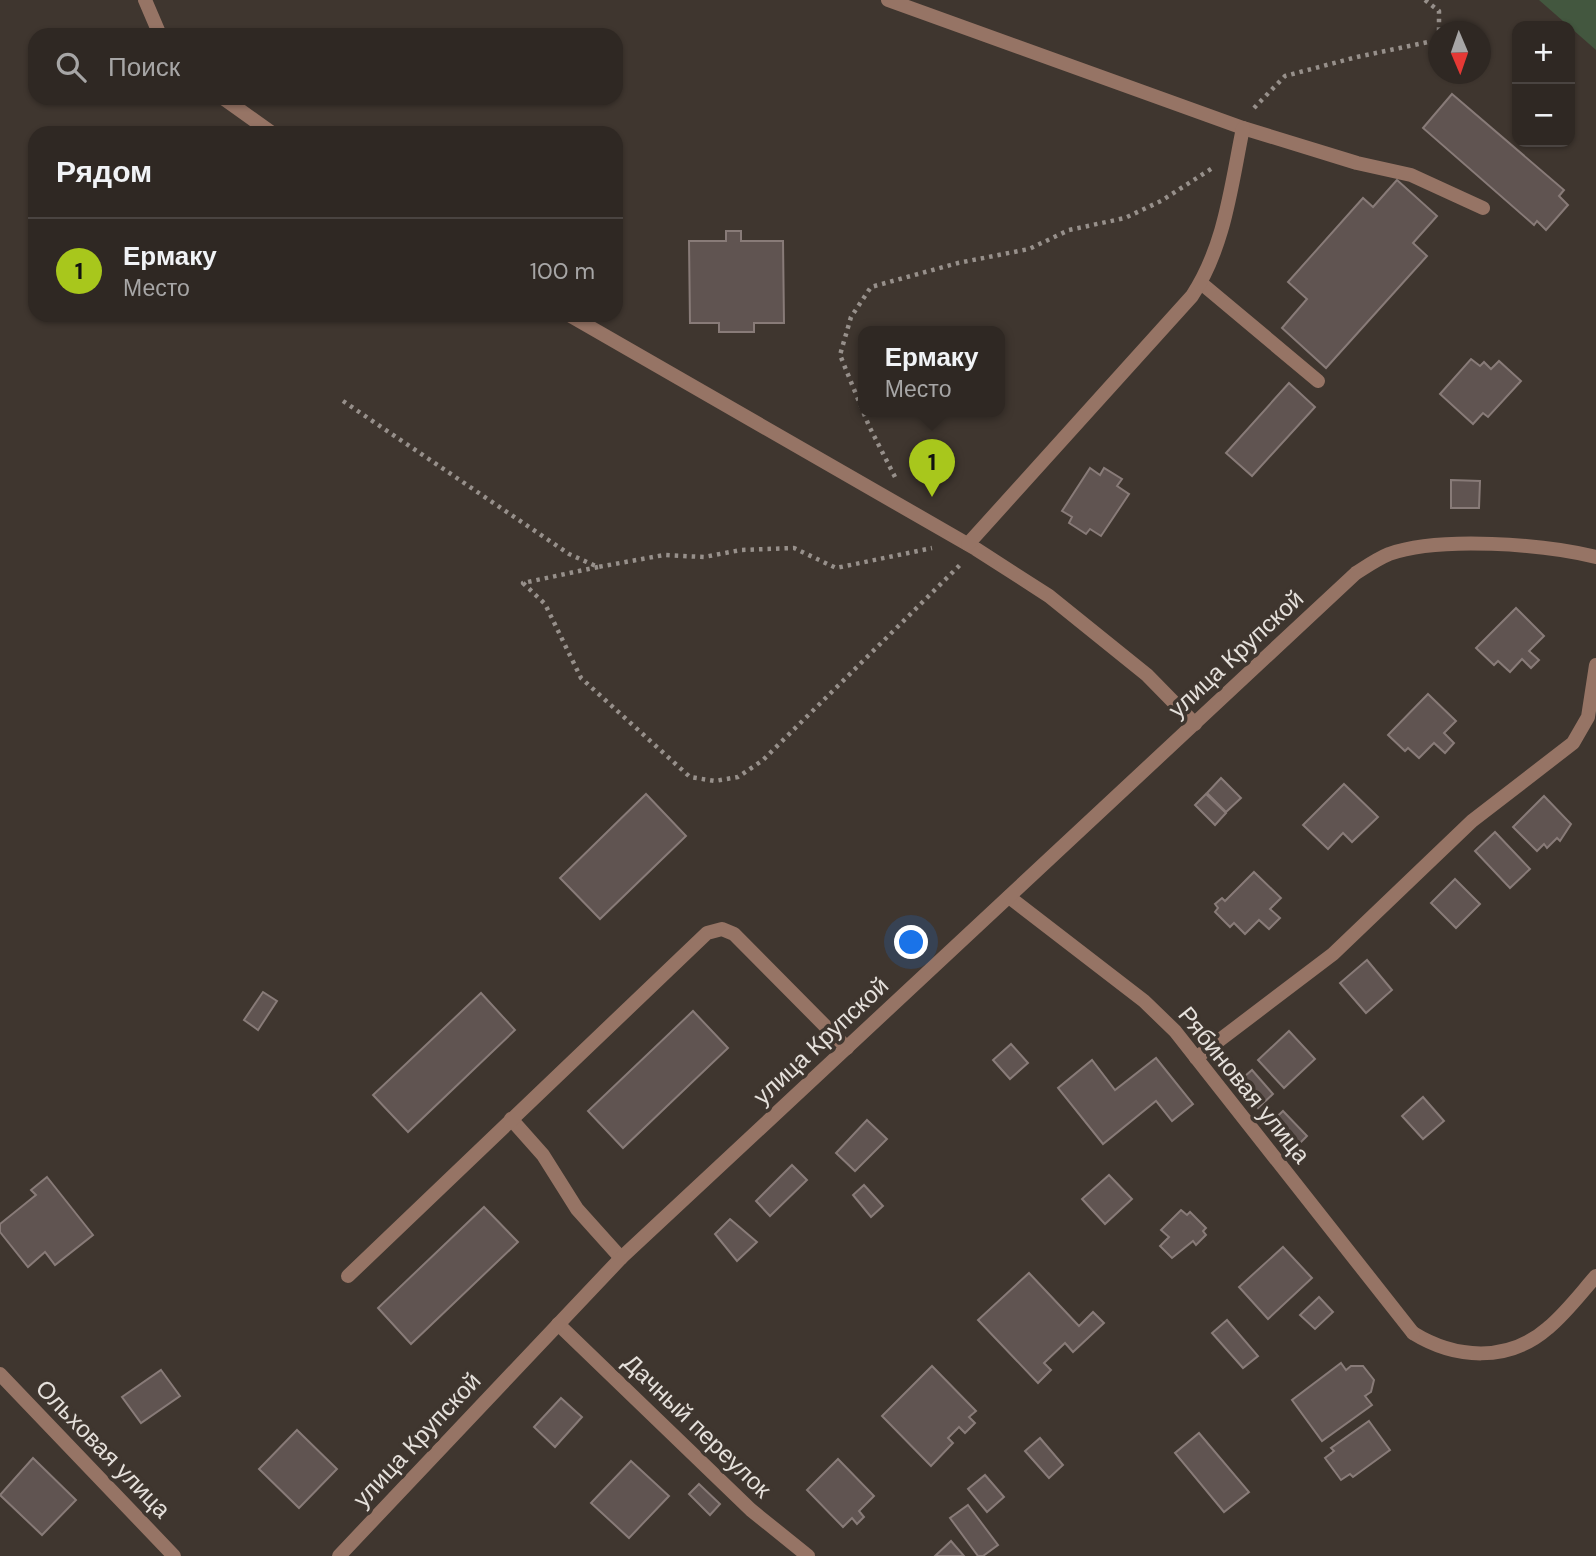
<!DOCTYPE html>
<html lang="ru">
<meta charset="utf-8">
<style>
:root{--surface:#2f2823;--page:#3b3430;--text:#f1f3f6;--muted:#a7a6a6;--line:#4a4441;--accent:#a8c71c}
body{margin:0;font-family:"DM Sans",sans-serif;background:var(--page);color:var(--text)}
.controls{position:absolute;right:21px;top:21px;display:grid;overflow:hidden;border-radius:14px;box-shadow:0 2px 5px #0004}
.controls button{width:63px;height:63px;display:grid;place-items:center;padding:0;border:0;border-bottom:2px solid var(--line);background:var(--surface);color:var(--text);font:35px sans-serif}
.compass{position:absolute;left:1428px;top:21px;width:63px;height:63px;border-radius:50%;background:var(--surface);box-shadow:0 2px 5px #0004;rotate:178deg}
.you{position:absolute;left:912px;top:943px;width:24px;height:24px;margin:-18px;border:5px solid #fff;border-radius:50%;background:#1a73e8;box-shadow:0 0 0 10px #1a73e833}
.badge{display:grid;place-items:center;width:46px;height:46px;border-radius:50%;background:var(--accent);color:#111;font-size:23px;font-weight:700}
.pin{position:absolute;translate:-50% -58px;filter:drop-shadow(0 2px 4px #0008)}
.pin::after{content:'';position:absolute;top:37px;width:24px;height:21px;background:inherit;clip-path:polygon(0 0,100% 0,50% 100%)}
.popup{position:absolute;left:858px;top:326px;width:147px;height:91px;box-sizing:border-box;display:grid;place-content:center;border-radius:14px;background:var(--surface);filter:drop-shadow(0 2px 5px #0005);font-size:23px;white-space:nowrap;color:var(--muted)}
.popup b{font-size:26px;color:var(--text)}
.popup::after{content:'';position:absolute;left:50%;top:100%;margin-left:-14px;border:14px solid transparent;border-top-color:var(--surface)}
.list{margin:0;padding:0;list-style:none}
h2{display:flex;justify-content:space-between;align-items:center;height:91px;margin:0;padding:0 28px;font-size:30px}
h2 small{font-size:23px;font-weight:400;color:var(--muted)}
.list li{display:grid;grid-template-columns:46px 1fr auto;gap:21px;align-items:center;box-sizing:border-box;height:105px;padding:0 28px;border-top:2px solid var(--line)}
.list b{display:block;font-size:26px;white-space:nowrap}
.list p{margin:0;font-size:23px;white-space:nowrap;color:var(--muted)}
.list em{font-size:23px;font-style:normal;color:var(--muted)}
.icon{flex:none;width:38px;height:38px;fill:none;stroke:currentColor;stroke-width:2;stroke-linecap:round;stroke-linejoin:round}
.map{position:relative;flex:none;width:1596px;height:1556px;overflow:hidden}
.search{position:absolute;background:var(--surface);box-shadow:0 2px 5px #0004;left:28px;top:28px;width:595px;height:77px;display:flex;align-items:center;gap:18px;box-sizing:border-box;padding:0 24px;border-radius:21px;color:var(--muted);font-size:26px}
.panel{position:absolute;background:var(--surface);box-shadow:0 2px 5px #0004;left:28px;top:126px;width:595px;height:196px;border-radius:21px}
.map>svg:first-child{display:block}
.green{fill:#43573f}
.building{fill:#605451;stroke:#887b78;stroke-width:2}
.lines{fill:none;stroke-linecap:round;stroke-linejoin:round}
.path{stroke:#97908b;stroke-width:4.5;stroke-dasharray:3.5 5;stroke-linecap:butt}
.lane{stroke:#967465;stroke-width:14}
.street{stroke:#967465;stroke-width:14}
.labels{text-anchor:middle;stroke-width:7;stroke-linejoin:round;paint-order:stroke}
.street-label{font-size:24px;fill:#e5e0db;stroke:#3f362f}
</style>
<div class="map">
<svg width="1596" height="1556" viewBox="0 0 1596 1556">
<rect width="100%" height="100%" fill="#3f362f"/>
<path class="green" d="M1539,0H1596V50Z"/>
<g class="building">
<path d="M1452,94L1564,190L1559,196L1568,205L1546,230L1537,221L1534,225L1423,128Z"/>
<path d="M1397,180L1437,216L1413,243L1427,256L1326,368L1282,328L1307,299L1288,282L1363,198L1373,207Z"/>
<path d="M726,231H741V241H783L784,323H754V332H719V323H690L689,241H726Z"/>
<path d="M1471,359L1480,366L1484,362L1491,369L1499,361L1521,381L1488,417L1483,413L1473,424L1440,394Z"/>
<path d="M1289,383L1315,407L1252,476L1226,453Z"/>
<path d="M1090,468L1100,475L1104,468L1122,479L1117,486L1129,494L1101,536L1090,529L1086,534L1069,523L1072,517L1062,511Z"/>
<path d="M1451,480L1480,481L1479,508H1451Z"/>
<path d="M1516,608L1544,636L1529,651L1539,660L1531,668L1522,659L1510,672L1498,661L1494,665L1476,648Z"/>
<path d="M1428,694L1456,721L1444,733L1454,743L1445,753L1434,743L1419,758L1408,748L1405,751L1388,735Z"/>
<path d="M1221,778L1241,798L1226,812L1207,793Z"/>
<path d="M1344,784L1378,817L1352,842L1343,833L1328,849L1303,825Z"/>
<path d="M646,794L686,836L600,919L560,878Z"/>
<path d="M1206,794L1226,813L1215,825L1195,805Z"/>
<path d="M1544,796L1571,824L1560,841L1557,838L1547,848L1544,844L1537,851L1513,827Z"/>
<path d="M1495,832L1530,869L1510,888L1475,851Z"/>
<path d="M1254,872L1281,898L1270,909L1280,918L1269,929L1259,920L1245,934L1234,923L1230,927L1215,912L1218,908L1215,904L1222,898L1225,901Z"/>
<path d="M1455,879L1480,904L1456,928L1431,903Z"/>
<path d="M1367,960L1392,990L1366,1013L1340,983Z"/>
<path d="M263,992L277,1001L258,1030L244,1020Z"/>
<path d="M481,993L515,1030L408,1132L373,1095Z"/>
<path d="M693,1011L728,1048L623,1148L588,1111Z"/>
<path d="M1289,1031L1315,1059L1284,1088L1258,1060Z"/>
<path d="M1011,1044L1028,1063L1010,1079L993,1060Z"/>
<path d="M1156,1058L1193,1104L1172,1121L1156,1101L1103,1144L1058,1088L1092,1060L1115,1090Z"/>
<path d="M1252,1070L1273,1094L1258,1108L1237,1083Z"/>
<path d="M1423,1097L1444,1121L1423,1139L1402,1116Z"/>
<path d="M1283,1111L1307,1136L1293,1150L1268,1125Z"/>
<path d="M867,1120L887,1139L855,1171L836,1153Z"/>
<path d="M792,1165L807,1180L770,1216L756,1201Z"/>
<path d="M1109,1175L1132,1199L1105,1224L1082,1199Z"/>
<path d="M47,1177L93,1235L55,1265L45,1252L28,1267L0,1232V1224L36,1195L31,1190Z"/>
<path d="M864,1185L883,1206L871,1217L853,1195Z"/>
<path d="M484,1207L518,1242L411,1344L378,1308Z"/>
<path d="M1181,1210L1187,1215L1190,1212L1206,1228L1203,1231L1206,1235L1196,1245L1193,1241L1172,1258L1160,1246L1169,1237L1161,1230Z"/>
<path d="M730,1219L757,1242L737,1261L715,1234Z"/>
<path d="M1283,1247L1312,1278L1268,1319L1239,1287Z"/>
<path d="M1029,1273L1079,1326L1093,1312L1104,1323L1073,1352L1065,1343L1044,1363L1051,1370L1038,1383L978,1320Z"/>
<path d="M1319,1297L1333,1312L1315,1329L1300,1315Z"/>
<path d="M1227,1320L1258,1356L1243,1368L1212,1333Z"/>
<path d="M1341,1363L1346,1370L1351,1366H1363L1374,1380L1371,1392L1365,1396L1372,1405L1322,1441L1292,1400Z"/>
<path d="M932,1366L976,1411L969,1417L975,1423L965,1433L959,1427L948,1438L953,1443L931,1466L882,1416Z"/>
<path d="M161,1370L180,1396L141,1423L122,1397Z"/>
<path d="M561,1398L582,1417L555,1447L534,1427Z"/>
<path d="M1369,1421L1390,1450L1353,1477L1350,1474L1341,1480L1325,1458L1334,1451L1331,1448Z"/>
<path d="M297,1430L337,1469L299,1508L259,1469Z"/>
<path d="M1199,1433L1249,1492L1224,1512L1175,1453Z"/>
<path d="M1040,1438L1063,1465L1049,1478L1025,1451Z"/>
<path d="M33,1458L76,1500L42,1535L0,1495Z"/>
<path d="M838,1459L874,1496L859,1511L864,1517L857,1524L852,1518L843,1527L807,1490Z"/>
<path d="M631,1461L669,1496L629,1538L591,1503Z"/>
<path d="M985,1475L1004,1497L987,1512L968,1489Z"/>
<path d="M699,1484L720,1504L710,1515L689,1494Z"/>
<path d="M968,1505L998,1545L983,1556H978L950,1518Z"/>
<path d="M951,1541L964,1556H935Z"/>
</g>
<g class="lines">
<g class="path">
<path d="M1425,0L1439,11V32"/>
<path d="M1254,108L1285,76L1357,57L1438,40"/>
<path d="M343,401L569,554L598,567L664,555L704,557L741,550L794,548L836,568L932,548"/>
<path d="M895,477L869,426L840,355L851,317L871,287L958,263L1029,249L1069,230L1125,218L1161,201L1214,167"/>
<path d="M598,567L523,583L545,604L581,678L690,777L715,781L738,777L763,760L961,564"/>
</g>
<g class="lane">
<path d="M145,0L160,35"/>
<path d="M888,0L1243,128L1357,163L1411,175L1483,208"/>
<path d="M223,98L272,133"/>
<path d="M1201,283L1318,381"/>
<path d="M569,315L976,549L1049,596L1147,675L1195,724"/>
<path d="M968,544L1192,296C1225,246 1231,186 1243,128"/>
<path d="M1196,1058L1333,954L1472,821L1573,743L1588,717L1596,665"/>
<path d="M511,1119L543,1155L577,1209L621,1258"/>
<path d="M348,1276L707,933L722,929L734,934L847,1048"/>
<path d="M1413,1333C1455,1359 1508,1363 1548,1328C1566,1313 1581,1293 1596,1276"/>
</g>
<g class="street">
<path d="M1009,897L1144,1001L1175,1031L1413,1333"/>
<path d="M558,1324L751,1510L808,1556"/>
<path d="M0,1374L174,1556"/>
<path d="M339,1556L621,1258L1356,573C1367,566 1377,559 1389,554C1439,536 1544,544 1596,557"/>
</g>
</g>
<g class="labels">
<g class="street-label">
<text transform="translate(1236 654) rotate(-43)" y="8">улица Крупской</text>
<text transform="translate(821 1041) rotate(-43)" y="8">улица Крупской</text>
<text transform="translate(1244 1085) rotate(51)" y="8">Рябиновая улица</text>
<text transform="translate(697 1426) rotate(44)" y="8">Дачный переулок</text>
<text transform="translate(417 1440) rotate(-47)" y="8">улица Крупской</text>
<text transform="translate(103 1449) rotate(46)" y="8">Ольховая улица</text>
</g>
</g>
</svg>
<div class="controls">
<button>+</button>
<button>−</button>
</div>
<svg class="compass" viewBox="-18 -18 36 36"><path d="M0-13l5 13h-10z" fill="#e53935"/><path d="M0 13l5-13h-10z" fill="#a7a6a6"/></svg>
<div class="you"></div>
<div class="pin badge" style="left:932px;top:497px">1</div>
<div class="popup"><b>Ермаку</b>Место</div>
<div class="search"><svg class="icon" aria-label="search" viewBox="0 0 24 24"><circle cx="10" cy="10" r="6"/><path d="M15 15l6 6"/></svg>Поиск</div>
<section class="panel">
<h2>Рядом<small></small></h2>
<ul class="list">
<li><span class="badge">1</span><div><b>Ермаку</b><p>Место</p></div><em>100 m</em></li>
</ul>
</section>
</div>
